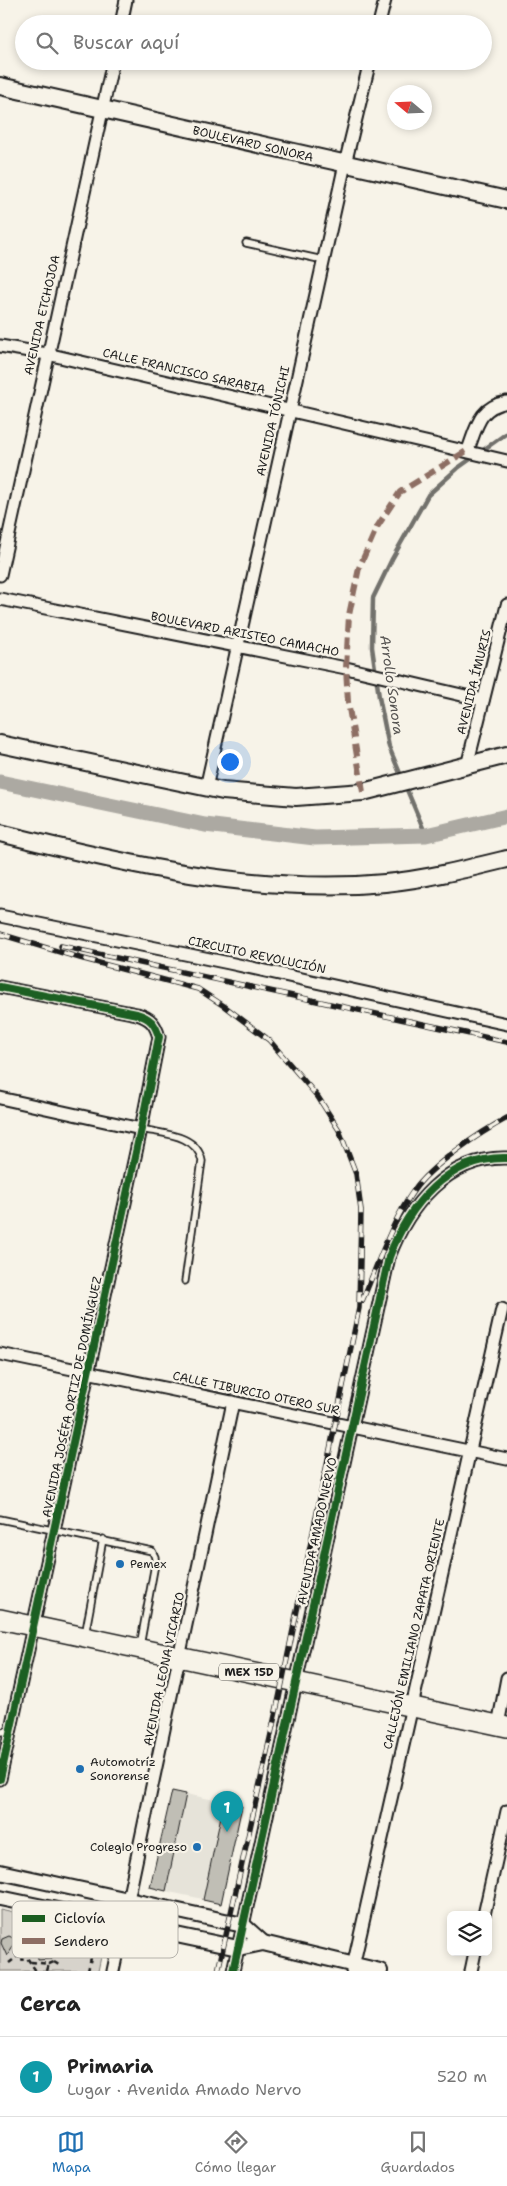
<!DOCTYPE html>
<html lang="es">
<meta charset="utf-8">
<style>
:root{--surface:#fff;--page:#f6f6f6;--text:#222;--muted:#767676;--line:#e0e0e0;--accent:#1f6fb2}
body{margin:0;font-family:"Shantell Sans",sans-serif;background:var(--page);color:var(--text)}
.controls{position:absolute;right:15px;bottom:15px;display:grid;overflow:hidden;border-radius:8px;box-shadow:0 2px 8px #0003}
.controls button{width:45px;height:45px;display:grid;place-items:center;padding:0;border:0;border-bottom:1px solid var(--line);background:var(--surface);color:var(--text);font:25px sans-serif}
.compass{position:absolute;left:387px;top:85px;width:45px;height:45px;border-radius:50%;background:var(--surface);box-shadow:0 2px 8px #0003;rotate:289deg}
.you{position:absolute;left:229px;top:761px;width:18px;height:18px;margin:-12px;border:4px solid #fff;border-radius:50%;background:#1a73e8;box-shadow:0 0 0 8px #1a73e833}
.badge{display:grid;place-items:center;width:32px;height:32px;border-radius:50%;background:var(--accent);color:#fff;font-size:16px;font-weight:700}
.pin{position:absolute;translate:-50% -41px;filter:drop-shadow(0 1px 2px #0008)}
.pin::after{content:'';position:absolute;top:26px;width:18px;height:15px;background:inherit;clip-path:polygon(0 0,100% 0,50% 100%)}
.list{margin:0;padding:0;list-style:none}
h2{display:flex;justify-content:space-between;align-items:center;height:65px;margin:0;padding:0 20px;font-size:21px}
h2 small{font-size:16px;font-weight:400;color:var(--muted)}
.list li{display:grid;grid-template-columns:32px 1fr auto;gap:15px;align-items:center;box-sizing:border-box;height:80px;padding:0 20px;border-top:1px solid var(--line)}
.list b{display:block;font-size:19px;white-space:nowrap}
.list p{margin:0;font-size:16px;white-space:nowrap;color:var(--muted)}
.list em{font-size:16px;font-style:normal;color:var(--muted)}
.icon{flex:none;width:28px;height:28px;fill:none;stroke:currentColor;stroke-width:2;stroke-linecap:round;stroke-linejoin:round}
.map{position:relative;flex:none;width:507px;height:1971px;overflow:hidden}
.search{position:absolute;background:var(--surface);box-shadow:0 2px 8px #0003;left:15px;right:15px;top:15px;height:55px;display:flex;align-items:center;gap:12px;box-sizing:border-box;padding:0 18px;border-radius:28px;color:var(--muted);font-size:19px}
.sheet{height:145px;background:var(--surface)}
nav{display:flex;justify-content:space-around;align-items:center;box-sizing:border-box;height:70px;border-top:1px solid var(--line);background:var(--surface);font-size:14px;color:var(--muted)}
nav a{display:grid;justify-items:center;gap:2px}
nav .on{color:var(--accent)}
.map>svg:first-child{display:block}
.built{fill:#e6e3d9}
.green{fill:#d7d3cb;stroke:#7a7874}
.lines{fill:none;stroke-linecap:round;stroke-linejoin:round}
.stream{stroke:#72716c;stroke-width:4.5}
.canal{stroke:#aca9a2;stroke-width:15}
.building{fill:#c0beb5;stroke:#1c1c1c}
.service-casing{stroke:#1c1c1c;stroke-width:9}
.minor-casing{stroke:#1c1c1c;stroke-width:15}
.tertiary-casing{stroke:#1c1c1c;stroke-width:18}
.secondary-casing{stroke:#1c1c1c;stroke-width:20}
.trunk-casing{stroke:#1c1c1c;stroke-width:22}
.path{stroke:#1c1c1c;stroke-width:2.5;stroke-dasharray:5 4;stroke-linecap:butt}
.service{stroke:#f7f3e8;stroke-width:5.5}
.minor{stroke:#f7f3e8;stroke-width:11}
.tertiary{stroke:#f7f3e8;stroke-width:14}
.secondary{stroke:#f7f3e8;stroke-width:16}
.trunk{stroke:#f7f3e8;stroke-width:19}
.rail-casing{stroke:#1c1c1c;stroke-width:5.5}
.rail{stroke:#f7f3e8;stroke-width:4;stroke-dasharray:11;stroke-linecap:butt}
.quiet{stroke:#8d6e63;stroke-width:6;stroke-dasharray:12 6;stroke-linecap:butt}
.cycleway-casing{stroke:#f7f3e8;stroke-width:11}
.cycleway{stroke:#1b5e20;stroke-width:8}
.poi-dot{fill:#1f6fb2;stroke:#f7f3e8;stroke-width:2}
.labels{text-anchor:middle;stroke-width:4.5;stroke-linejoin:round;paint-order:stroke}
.shield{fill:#f7f3e8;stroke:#5e5c59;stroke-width:1}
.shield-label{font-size:11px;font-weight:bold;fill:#1c1c1c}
.street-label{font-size:12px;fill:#1c1c1c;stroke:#f7f3e8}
.poi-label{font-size:12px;fill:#1c1c1c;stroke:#f7f3e8;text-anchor:start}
.water-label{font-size:14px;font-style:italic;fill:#565452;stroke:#f7f3e8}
.key{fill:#f7f3e8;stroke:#b5b2ab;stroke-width:1}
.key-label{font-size:14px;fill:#1c1c1c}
</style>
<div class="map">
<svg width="507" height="1971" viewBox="0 0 507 1971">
<rect width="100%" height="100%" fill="#f7f3e8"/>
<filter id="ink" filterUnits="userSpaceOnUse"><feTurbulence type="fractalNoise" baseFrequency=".02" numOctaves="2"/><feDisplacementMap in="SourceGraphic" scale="10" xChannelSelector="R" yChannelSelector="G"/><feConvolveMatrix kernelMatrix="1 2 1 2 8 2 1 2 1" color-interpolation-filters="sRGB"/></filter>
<g filter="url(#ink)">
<path class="built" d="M172,1791L243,1806L222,1903L150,1888Z"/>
<path class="green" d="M0,1910L106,1933L98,1971H0Z"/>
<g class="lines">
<g class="stream">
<path d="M402,778L389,747L379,697L372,647L373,598L392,559L428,495L458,468L507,433"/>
<path d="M405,785L426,835"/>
</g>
<path class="canal" d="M0,782L205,825L315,838L426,835L507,816"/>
</g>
<g class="building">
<path d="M172,1791L186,1794L166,1891L150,1887Z"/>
<path d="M224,1802L242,1806L221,1904L203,1900Z"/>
<path d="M9,1936L13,1938L15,1944L7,1956L1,1943L2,1939Z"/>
<path d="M45,1946L51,1950L52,1959L38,1960L37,1950L40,1947Z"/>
</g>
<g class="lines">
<g class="service-casing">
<g id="service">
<path d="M246,243L323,260"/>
<path d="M141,1129C163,1134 197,1134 202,1161L185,1281"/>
<path d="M0,1519L152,1551L155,1557V1564L140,1646"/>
<path d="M85,1635L103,1539"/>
<path d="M0,1732L10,1731"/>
</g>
</g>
<g class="minor-casing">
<g id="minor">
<path d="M121,24L126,0"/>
<path d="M379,24L385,0"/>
<path d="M0,346L47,354L507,461"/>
<path d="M468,450C477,426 479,407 507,402"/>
<path d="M0,575L113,61"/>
<path d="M0,599L346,668L483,700"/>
<path d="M467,766L507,605"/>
<path d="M206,788L345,164L370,61"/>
<path d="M0,916L229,963L507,1024"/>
<path d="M0,987L137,1014C150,1018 155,1023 159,1037L141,1129L0,1779"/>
<path d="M0,1098L141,1129"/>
<path d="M0,1354L507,1459"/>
<path d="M498,1725L507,1678"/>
<path d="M484,1915L507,1811"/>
<path d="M113,1971L233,1402"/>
<path d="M233,1971L389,1257C408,1206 448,1156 507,1158"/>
<path d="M352,1971L502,1309"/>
<path d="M471,1971L475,1952"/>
</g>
</g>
<g class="tertiary-casing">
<g id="tertiary">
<path d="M0,1872L243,1925L263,1943"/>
<path d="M0,1898L238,1948L263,1943L380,1971"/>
</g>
</g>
<g class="secondary-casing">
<g id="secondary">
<path d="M0,86L507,200"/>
<path d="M0,744L223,791L296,797L363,792L507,755"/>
<path d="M0,833C124,864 256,895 385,883C426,879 466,869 507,859"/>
</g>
</g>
<g class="trunk-casing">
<path id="trunk" d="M0,1619L507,1727"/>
</g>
<g class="path">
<path d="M30,1925L23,1952L36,1971"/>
<path d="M14,1946L23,1952"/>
<path d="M22,1956L23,1964"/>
<path d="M31,1962L49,1964L54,1962L51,1957"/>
<path d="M54,1962L59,1965"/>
<path d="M9,1963L23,1952"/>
<path d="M47,1971L49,1964"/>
<path d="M88,1971L92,1953"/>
</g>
<use href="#service" class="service"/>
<use href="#minor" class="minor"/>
<use href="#tertiary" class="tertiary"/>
<use href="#secondary" class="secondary"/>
<use href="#trunk" class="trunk"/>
<g class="rail-casing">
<g id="rail">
<path d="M0,934L80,958L198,989L224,1006L269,1040L318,1097L339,1130L356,1174L361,1210L359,1308L279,1698L218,1971"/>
<path d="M61,946L507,1042"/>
<path d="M362,1301C378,1264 391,1223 414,1190C430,1166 481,1132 507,1118"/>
</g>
</g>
<use href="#rail" class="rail"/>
<path class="quiet" d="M363,792L348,702L346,668L349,615L359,568L377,527L400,492L468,450"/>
<g class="cycleway-casing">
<g id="cycleway">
<path d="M0,987L137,1014C150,1018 155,1023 159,1037L141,1129L0,1779"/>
<path d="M233,1971L389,1257C408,1206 448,1156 507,1158"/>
</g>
</g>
<use href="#cycleway" class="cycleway"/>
</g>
</g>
<g class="poi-dot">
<circle cx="120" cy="1564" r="5"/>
<circle cx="80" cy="1769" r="5"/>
<circle cx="197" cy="1847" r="5"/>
</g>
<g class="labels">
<rect class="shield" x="219" y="1663.5" width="60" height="17" rx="4"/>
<g class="shield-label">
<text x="249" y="1676">MEX 15D</text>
</g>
<g class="street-label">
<text transform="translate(253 144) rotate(13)" y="4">BOULEVARD SONORA</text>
<text transform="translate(42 315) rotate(-77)" y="4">AVENIDA ETCHOJOA</text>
<text transform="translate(184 371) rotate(13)" y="4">CALLE FRANCISCO SARABIA</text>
<text transform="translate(273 421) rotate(-77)" y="4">AVENIDA TÓNICHI</text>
<text transform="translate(245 634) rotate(11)" y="4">BOULEVARD ARISTEO CAMACHO</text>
<text transform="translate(474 682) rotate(-76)" y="4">AVENIDA ÍMURIS</text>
<text transform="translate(257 955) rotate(12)" y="4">CIRCUITO REVOLUCIÓN</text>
<text transform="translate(256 1393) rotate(12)" y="4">CALLE TIBURCIO OTERO SUR</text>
<text transform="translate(72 1397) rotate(-78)" y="4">AVENIDA JOSÉFA ORTIZ DE DOMÍNGUEZ</text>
<text transform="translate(317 1531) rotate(-78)" y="4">AVENIDA AMADO NERVO</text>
<text transform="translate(414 1634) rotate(-77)" y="4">CALLEJÓN EMILIANO ZAPATA ORIENTE</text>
<text transform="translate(164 1669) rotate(-78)" y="4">AVENIDA LEONA VICARIO</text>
</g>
<g class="poi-label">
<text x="130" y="1568">Pemex</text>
<text x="90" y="1766">Automotríz<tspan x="90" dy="14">Sonorense</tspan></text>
<text x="187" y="1851" text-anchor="end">Colegio Progreso</text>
</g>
<g class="water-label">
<text transform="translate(392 685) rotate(82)" y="5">Arrollo Sonora</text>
</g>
</g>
<rect x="12" y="1901" width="166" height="57" rx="8" class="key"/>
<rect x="22" y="1915" width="23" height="7" fill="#1b5e20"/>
<rect x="22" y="1938" width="23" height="6" fill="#8d6e63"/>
<g class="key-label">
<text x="54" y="1923">Ciclovía</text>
<text x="54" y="1946">Sendero</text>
</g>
</svg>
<div class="controls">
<button><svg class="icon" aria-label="layers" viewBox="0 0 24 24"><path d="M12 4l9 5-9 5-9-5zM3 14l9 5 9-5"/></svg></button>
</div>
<svg class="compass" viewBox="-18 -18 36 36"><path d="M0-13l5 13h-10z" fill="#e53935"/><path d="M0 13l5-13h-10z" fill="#767676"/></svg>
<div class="you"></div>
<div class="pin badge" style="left:227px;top:1832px;background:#0f9aa8">1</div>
<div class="search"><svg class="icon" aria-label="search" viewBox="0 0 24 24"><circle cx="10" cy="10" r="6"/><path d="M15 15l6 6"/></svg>Buscar aquí</div>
</div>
<section class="sheet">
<h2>Cerca<small></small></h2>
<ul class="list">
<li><span class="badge" style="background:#0f9aa8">1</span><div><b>Primaria</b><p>Lugar · Avenida Amado Nervo</p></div><em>520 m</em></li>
</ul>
</section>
<nav>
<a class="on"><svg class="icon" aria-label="map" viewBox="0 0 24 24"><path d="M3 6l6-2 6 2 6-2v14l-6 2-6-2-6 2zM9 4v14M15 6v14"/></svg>Mapa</a>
<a><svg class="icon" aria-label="directions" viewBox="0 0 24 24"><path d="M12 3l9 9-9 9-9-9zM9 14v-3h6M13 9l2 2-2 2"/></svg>Cómo llegar</a>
<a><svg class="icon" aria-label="saved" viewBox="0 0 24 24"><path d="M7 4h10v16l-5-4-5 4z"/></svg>Guardados</a>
</nav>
